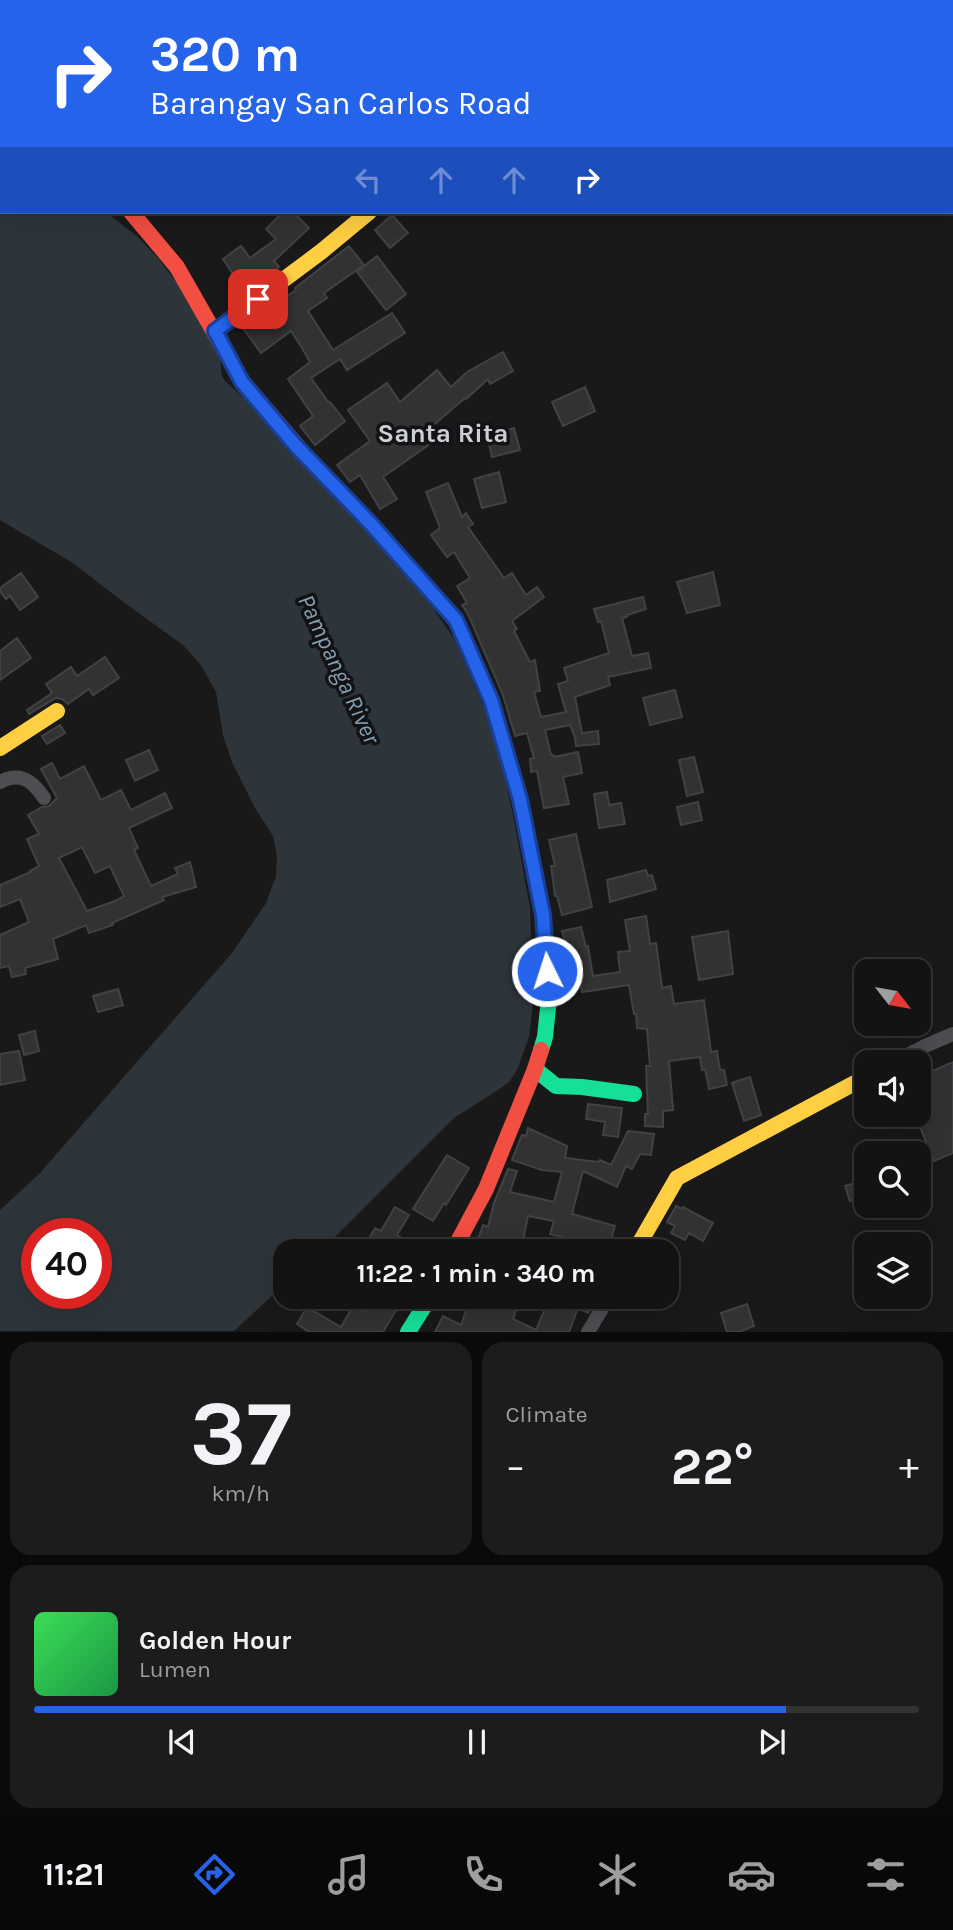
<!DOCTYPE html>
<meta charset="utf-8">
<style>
body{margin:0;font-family:Karla,sans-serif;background:#1c1c1c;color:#f1f3f6;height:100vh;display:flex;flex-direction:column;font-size:26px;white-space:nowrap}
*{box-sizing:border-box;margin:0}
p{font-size:23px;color:#9d9ea0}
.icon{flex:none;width:38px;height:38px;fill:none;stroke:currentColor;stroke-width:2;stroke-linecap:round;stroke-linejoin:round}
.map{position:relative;height:1332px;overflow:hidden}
.sheet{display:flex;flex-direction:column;gap:10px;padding:10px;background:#0a0a0a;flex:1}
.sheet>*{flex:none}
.top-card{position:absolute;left:0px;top:0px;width:954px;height:214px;box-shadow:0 7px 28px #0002,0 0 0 2px #323233;background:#2563eb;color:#fff;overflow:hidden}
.needle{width:46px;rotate:121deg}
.tools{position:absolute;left:854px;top:959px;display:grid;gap:14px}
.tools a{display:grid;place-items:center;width:77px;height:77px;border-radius:14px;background:#131313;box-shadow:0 7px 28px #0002,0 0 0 2px #323233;font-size:35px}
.speed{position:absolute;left:21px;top:1218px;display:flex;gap:14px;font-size:35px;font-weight:700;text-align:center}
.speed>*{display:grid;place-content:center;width:91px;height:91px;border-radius:50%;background:#131313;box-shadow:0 7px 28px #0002,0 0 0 2px #323233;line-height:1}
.speed .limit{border:10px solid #d22;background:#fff;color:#111}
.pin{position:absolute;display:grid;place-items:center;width:60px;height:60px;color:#fff;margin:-30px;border-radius:14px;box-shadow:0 4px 10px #0006}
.me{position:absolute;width:77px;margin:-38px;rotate:356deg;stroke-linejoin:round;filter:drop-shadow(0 0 5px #0008)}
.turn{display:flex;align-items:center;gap:24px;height:147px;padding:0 35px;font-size:32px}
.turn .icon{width:91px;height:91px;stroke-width:2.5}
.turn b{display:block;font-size:49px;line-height:60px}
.lanes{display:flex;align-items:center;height:66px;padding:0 35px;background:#0003;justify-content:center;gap:35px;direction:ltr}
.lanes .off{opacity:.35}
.big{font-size:52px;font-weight:700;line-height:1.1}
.sheet .widget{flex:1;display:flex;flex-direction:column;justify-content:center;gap:10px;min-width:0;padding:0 24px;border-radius:21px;background:#1c1c1c}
.sheet .dial{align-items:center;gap:0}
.dial b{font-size:91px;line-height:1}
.song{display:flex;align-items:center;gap:21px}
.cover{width:84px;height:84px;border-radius:10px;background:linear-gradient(135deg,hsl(130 70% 55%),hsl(140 70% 35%))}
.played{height:7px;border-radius:4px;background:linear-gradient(90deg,#2563eb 85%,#323233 85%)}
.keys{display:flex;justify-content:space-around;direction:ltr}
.heat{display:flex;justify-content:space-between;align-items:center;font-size:38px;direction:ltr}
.sheet .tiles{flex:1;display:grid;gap:10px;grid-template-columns:1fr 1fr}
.widget:last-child{grid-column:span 2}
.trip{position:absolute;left:273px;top:1239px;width:406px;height:70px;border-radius:21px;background:#131313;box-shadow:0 7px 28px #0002,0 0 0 2px #323233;font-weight:700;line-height:70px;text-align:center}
.dock{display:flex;height:112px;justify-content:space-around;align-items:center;background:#080808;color:#9d9ea0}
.dock .icon{width:49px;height:49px}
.dock .active{color:#2563eb}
.dock b{font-size:32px;color:#f1f3f6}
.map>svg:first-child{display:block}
.water{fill:#2d353b;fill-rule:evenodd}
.building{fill:#323233;stroke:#414245;stroke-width:2;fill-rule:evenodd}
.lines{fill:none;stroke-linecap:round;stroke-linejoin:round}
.street{stroke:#4d4e52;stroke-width:14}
.fast{stroke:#16e098;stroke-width:16}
.slow{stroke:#ffcf43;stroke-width:16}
.jam{stroke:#f24e42;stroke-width:16}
.route-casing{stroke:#184099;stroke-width:18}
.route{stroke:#2563eb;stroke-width:12}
.labels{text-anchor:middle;stroke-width:7;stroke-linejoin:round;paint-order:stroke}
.water-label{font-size:24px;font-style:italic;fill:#849eb2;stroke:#131315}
.quarter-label{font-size:26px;font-weight:bold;fill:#cccfd5;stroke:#131315}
</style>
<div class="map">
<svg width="953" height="1332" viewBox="0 0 953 1332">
<rect width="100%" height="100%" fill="#191919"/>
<path class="water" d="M0,116L2,117V212H106L138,237L157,257L191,300L220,358L222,376L225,381L243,397L423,593L456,642L496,735L514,820L530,908L533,1003L529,1037L517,1070L509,1082L498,1090L454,1118L321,1251H285V1284L234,1331H0V1210L40,1173L232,953L266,903L276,876L277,856L273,836L255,808L232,762L223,735L216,692L201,665L183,645L122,601L73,563L0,520ZM37,1234H96V1293H37Z"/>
<g class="building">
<path d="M283,212H293L309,228L274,261L279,267L255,285L244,270L234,276L223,259L241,246L250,258L276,239L266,229Z"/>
<path d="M392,215L408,233L390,248L375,230Z"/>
<path d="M349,246L364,265L324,293L327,298L308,311L333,350L392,313L405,333L347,370L340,359L311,378L329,403L330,402L345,421L315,445L300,426L313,416L288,379L310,362L302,348L291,331L261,353L242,327L296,290L295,288Z"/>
<path d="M377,256L406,294L386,310L357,272Z"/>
<path d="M503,352L513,371L490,384L488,379L466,399L465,398L423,434L430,444L383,477L397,499L380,509L360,475L350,482L337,465L370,441L348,410L387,383L400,402L437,370L451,387L467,372Z"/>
<path d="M585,387L595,411L563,426L552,402Z"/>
<path d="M514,428L520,450L492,457L487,436Z"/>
<path d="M499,472L506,502L482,508L474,479Z"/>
<path d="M448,483L462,517L466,513L473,524L468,527L504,578L512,573L526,595L537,587L544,597L512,621L517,629L514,631L530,662L535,660L540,691L534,692L541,717L566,712L558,684L568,681L564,668L609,653L601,621L598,622L594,609L643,597L646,609L627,615V617L622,618L632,656L648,653L651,668L608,677L610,685L575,697L582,733L598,731L599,744L576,746L575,738L570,725L545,730L551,755H553L554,757L578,752L582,773L563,777L569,804L544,808L537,771L531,772L530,759L534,758L527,733L515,736L503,695L468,614L462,605L467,603L457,586L470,578L454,552L447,557L431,535L440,528L426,492Z"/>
<path d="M713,572L720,605L687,613L677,582Z"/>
<path d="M21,573L38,597L20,610L10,596L6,599L0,591V588Z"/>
<path d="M17,638L31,658L0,680V651Z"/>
<path d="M105,657L119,678L93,695L89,689L68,704L62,699L56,698L29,714L27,710L52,693L46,684L71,667L77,676Z"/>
<path d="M675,690L682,717L650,725L643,698Z"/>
<path d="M60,725L65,733L47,744L42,736Z"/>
<path d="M149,750L158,770L135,781L126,760Z"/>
<path d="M694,757L703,792L687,796L679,760Z"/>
<path d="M52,763L60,779L84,766L101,800L121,790L131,810L165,793L172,808L129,828L138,848L134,850L151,886L178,874L175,868L190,862L196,887L162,897L164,900L112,923L113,925L89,933L86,925L53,939L58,959L25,968L26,974L12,977L9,966L0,968V935L29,922L20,899L0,907V885L31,872L30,871L39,866L27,839L39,834L28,815L42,807L49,806L57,798L41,769ZM82,847L95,873L110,866L124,896L115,901L87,911L59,858Z"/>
<path d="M607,792L609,805L621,803L625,824L599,828L594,794Z"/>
<path d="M698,802L702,820L681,825L677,807Z"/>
<path d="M576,834L592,907L562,915L557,896H555L551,866H555L549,840Z"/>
<path d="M646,870L648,876L652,875L656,889L610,902L607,880Z"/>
<path d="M646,916L650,944L656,943L662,988L671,986L674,1004L704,1000L711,1052L717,1051L720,1070H724L727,1085L709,1089L705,1069L702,1070L700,1057L669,1061L673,1110L663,1111V1127L645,1126V1114H648L646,1066H650L647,1029L637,1028L636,1014H634L629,985L582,992L579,971L563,974L559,951L567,950L562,931L581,927L586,947L588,946L593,976L620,972L618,952L630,951L625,920Z"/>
<path d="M728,931L733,974L699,980L692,937Z"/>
<path d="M118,989L123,1005L98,1012L93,996Z"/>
<path d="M35,1031L39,1051L24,1055L19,1035Z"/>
<path d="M19,1051L25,1080L0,1085V1054Z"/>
<path d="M953,1062V1153L934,1161L915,1115H919V1077Z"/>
<path d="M750,1077L761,1115L744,1121L732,1083Z"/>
<path d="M588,1104L622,1108L618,1137L603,1135L605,1122L586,1119Z"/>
<path d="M528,1128L567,1146L565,1158L599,1162L600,1160L611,1165L628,1131L654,1134L651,1155L640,1154L632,1169L626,1166L617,1187L583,1171L572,1214L615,1226L608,1251H585L589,1244L550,1234L554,1221L528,1216L521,1251H503L492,1248L491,1251H474L483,1225L488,1227L494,1203L508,1169L517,1171L510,1192L554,1202L562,1172L542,1170L512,1160L522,1135L526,1136Z"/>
<path d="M447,1155L469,1168L446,1205L444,1203L433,1221L413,1209Z"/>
<path d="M866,1180V1196L850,1201L845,1186Z"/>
<path d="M676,1206L682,1209L683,1207L713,1223L703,1241L689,1233L685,1240L671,1233L675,1226L667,1222Z"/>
<path d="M395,1207L409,1215L397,1235L424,1251H382L367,1242L375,1228L381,1231Z"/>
<path d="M370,1297H404L383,1332H309L297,1324L307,1307L341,1327L353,1306L361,1311Z"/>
<path d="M471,1297H520L513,1319L536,1330L550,1297H598L588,1313L578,1308L569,1332H435L443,1316L461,1325Z"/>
<path d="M747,1304L754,1326L739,1332H727L721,1313Z"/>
</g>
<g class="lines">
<g class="street">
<path d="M916,2L920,0"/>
<path d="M0,782C20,771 33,781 44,798"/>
<path d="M894,1062L925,1046L953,1034"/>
<path d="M588,1332L609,1297"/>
</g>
<g class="fast">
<path d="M952,192L953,193"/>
<path d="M311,462L370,523L456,619L491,700L520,799L543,915L549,998L545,1037L541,1050"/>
<path d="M535,1069L556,1086L582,1087L634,1094"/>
<path d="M408,1332L430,1297"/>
</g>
<g class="slow">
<path d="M0,95L2,96"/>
<path d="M215,331L322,251L369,212"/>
<path d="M0,748L57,711"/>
<path d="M635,1251L677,1178L866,1077"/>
</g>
<g class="jam">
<path d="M808,0L810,2"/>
<path d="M626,2L628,0"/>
<path d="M131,212L177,267L242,381L311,462"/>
<path d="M453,1251L486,1189L535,1069L541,1050"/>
</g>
</g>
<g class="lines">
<g class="route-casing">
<path id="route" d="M258,299L215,331L242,382L296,446L370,523L456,620L491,700L520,799L543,915L547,971"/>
</g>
<use href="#route" class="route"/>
</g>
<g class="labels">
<g class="water-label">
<text transform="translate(339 669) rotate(65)" y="8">Pampanga River</text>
</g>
<g class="quarter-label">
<text x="443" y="442">Santa Rita</text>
</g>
</g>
</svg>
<div class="tools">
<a><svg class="needle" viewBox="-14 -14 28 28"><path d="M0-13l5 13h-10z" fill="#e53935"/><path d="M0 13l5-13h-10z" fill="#9d9ea0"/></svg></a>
<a><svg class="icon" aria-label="sound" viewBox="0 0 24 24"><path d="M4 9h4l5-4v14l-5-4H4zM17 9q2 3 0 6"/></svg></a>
<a><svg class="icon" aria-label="search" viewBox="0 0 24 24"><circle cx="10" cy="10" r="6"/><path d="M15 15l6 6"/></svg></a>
<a><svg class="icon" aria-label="layers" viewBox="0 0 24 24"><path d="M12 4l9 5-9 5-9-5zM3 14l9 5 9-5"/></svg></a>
</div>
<div class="speed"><div class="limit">40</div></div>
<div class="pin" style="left:258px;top:299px;background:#d93025"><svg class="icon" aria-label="arrive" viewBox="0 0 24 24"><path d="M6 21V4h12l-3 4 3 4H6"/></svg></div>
<svg class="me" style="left:547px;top:971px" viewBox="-20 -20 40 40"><circle r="17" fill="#2563eb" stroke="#fff" stroke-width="3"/><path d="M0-11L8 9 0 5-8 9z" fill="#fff"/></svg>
<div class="trip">11:22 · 1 min · 340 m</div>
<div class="top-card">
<div class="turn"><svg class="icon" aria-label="right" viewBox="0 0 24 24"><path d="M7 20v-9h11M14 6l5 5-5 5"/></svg><div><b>320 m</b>Barangay San Carlos Road</div></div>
<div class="lanes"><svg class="icon off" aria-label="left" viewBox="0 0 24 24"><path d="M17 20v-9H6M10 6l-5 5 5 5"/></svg><svg class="icon off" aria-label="ahead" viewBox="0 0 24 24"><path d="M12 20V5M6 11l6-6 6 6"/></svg><svg class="icon off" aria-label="ahead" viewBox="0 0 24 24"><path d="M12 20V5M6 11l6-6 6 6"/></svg><svg class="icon" aria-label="right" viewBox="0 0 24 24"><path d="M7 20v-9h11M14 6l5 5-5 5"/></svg></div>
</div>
</div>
<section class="sheet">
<div class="tiles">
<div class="widget dial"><b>37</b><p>km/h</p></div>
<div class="widget"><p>Climate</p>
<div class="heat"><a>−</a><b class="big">22°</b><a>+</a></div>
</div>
<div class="widget">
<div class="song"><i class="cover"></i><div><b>Golden Hour</b><p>Lumen</p></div></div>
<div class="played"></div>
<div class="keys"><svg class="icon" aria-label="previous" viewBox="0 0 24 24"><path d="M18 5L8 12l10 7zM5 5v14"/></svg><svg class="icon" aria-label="pause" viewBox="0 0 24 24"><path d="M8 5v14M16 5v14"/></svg><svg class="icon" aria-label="next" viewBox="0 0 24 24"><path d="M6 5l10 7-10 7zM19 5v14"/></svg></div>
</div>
</div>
</section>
<nav class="dock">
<b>11:21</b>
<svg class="icon active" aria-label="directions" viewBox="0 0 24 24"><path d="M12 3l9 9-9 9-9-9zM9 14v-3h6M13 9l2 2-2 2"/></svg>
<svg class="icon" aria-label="music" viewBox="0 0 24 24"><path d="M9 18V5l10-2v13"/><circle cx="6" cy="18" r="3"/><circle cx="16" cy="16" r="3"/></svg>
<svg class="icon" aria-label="phone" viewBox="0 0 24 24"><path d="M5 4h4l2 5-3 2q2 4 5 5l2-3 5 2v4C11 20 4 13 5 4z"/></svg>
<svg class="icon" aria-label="climate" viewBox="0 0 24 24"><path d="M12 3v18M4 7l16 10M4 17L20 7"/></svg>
<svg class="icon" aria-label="car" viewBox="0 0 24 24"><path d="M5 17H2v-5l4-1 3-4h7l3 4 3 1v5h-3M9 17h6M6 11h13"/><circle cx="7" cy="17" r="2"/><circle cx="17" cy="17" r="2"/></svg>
<svg class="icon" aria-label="filters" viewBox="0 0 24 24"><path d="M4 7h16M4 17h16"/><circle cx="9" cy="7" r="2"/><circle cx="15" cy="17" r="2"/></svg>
</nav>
